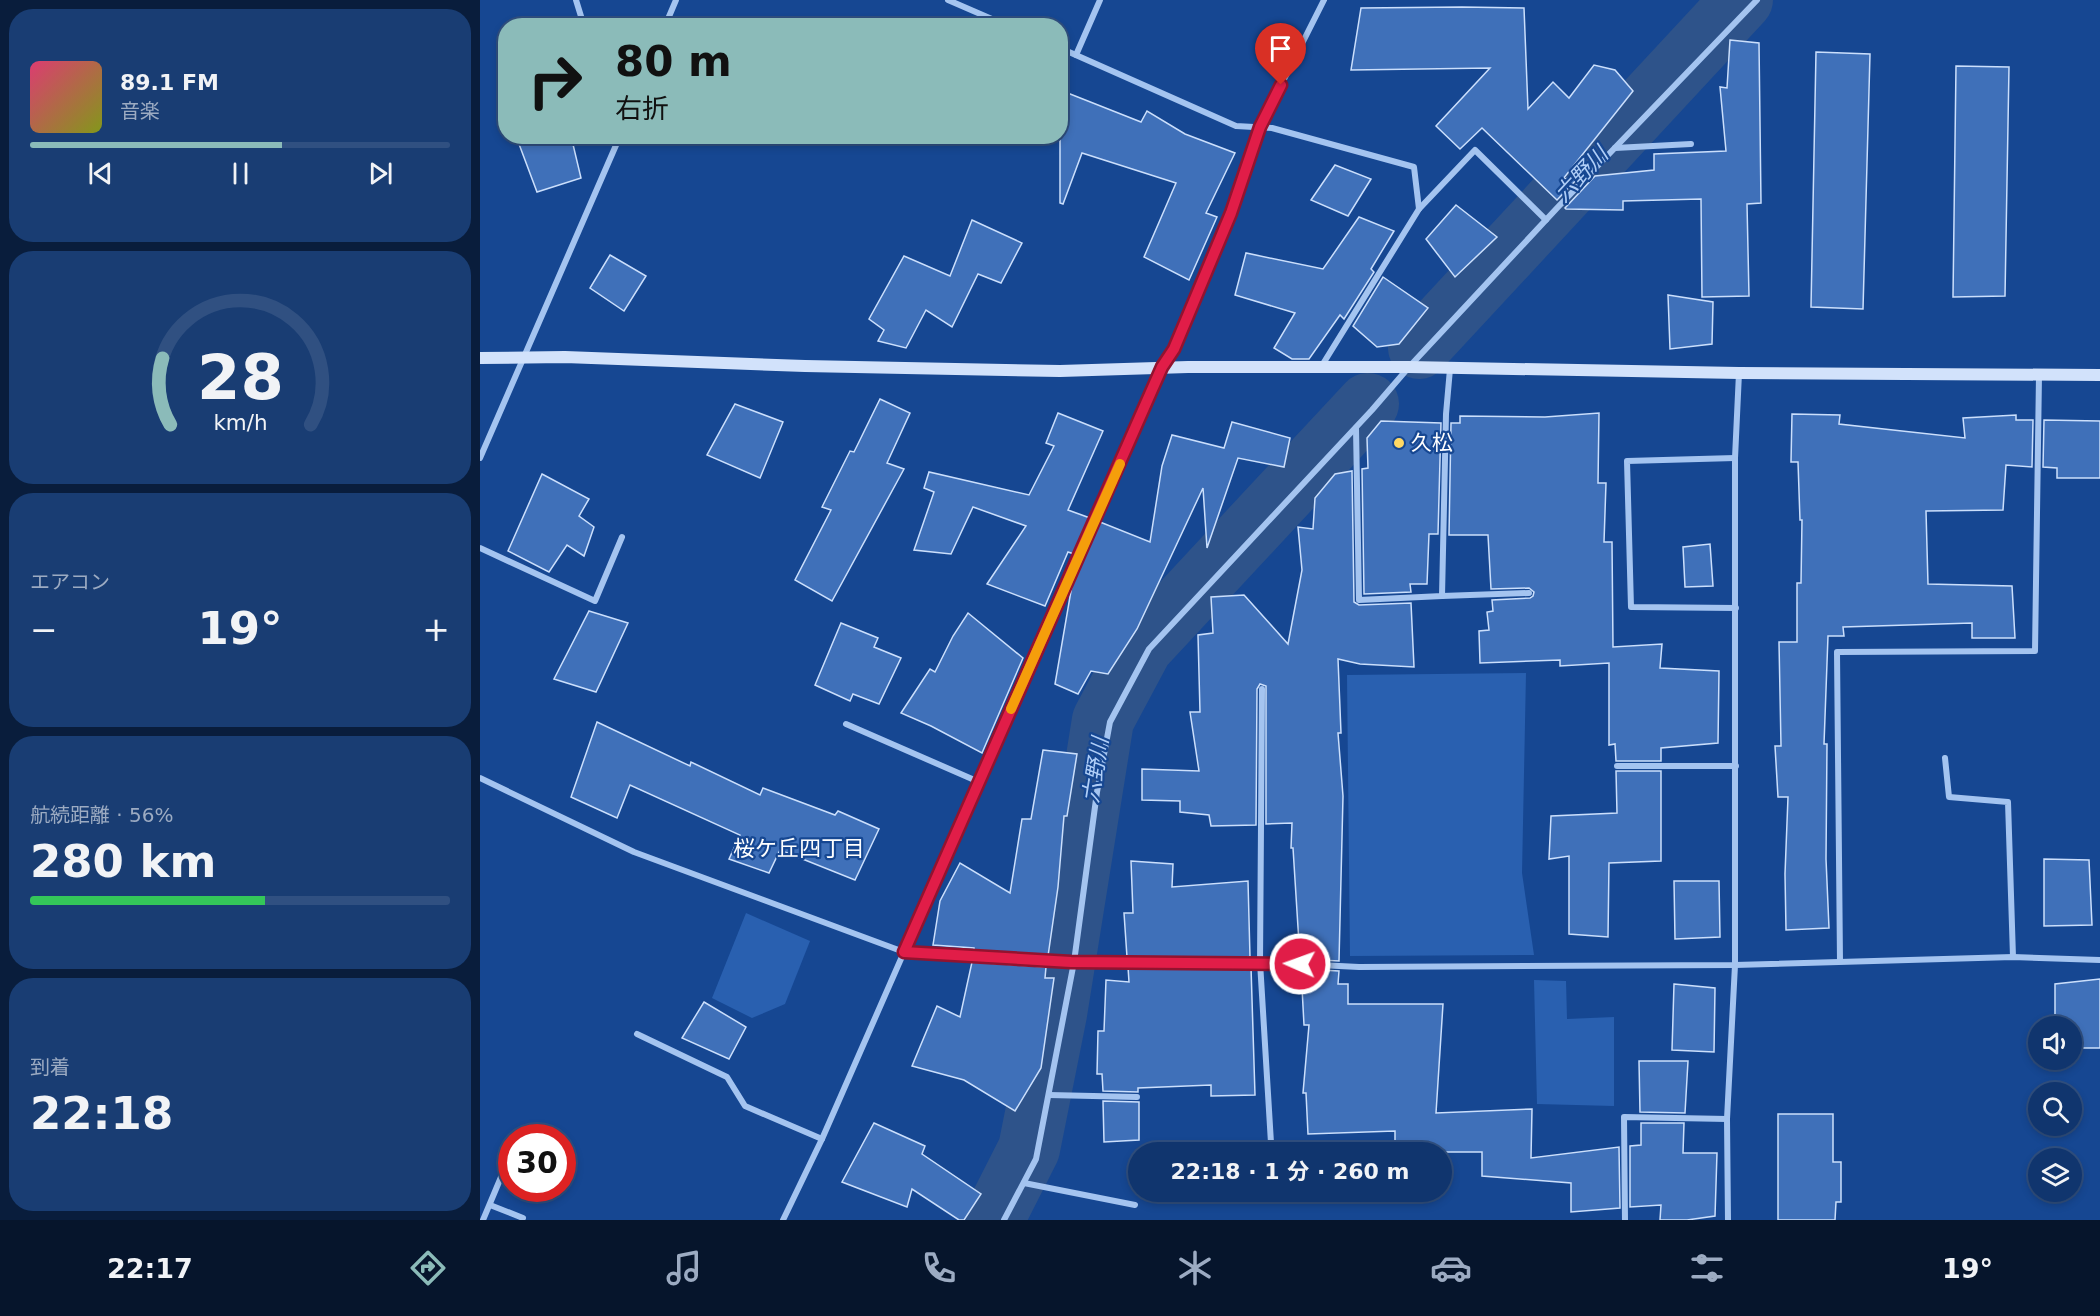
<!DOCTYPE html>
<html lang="ja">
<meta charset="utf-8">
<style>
body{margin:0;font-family:"DejaVu Sans","Noto Sans JP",sans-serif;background:#193d73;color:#f1f3f6;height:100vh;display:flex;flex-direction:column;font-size:22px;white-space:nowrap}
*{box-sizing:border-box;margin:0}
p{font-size:20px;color:#9cabc2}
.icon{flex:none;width:33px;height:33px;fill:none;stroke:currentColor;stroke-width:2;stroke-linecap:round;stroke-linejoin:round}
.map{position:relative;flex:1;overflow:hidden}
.sheet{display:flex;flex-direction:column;gap:9px;padding:9px;background:#091d3c;width:480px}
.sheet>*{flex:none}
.guide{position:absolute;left:18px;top:18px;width:570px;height:126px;border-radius:24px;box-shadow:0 3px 9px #0003,0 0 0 2px #305081;background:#8bbbb9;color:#111;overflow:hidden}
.controls{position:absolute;left:1548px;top:1016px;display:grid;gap:12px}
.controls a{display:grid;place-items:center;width:54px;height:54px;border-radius:50%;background:#10356e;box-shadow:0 3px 9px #0003,0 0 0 2px #305081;font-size:30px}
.speed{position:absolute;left:18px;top:1124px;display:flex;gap:12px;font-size:30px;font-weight:700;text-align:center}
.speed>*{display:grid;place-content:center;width:78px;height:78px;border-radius:50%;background:#10356e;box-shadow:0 3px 9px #0003,0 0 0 2px #305081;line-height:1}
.speed .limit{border:9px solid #d22;background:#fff;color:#111}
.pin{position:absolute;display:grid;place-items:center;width:51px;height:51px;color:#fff;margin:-62px -26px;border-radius:50% 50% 50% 0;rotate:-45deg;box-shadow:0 0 6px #0007}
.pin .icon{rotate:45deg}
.me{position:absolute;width:66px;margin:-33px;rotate:272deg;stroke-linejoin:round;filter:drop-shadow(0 0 4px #0008)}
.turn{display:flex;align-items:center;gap:21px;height:126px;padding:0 18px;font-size:27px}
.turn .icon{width:78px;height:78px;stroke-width:2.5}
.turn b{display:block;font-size:42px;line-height:51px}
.big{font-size:45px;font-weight:700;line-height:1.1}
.sheet .tile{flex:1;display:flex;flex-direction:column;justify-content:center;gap:9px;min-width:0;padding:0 21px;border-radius:24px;background:#193d73}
.sheet .dial{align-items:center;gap:0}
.dial svg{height:156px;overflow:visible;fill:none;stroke:#305081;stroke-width:7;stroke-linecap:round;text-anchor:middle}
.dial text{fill:#f1f3f6;stroke:none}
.song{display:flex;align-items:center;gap:18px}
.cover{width:72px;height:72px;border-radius:9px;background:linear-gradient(135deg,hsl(340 70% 55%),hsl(70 70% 35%))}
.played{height:6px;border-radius:3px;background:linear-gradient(90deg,#8bbbb9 60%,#305081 60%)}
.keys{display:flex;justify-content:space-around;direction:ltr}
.heat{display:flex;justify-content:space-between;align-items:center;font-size:33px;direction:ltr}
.charge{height:9px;border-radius:4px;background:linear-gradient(90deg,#34c759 56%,#305081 0)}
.trip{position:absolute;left:648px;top:1142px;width:324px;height:60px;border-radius:30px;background:#10356e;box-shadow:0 3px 9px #0003,0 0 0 2px #305081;font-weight:700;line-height:60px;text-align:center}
.tabs{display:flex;height:96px;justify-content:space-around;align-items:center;background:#06152c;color:#9cabc2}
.tabs .icon{width:42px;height:42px}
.tabs .on{color:#8bbbb9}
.tabs b{font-size:27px;color:#f1f3f6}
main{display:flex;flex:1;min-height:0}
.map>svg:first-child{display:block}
.green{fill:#2960b0}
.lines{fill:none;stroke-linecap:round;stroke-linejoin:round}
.river{stroke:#2e538a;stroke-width:62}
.building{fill:#3f70b9;stroke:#cbdffc;stroke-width:1.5}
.street{stroke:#a4c4f0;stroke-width:6}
.secondary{stroke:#d2e2fb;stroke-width:12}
.route-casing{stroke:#92132f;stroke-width:15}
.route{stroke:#e11d48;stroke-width:10}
.slow{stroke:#f59e0b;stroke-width:10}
.poi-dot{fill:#ffd864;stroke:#164792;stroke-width:2}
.labels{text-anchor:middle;stroke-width:4.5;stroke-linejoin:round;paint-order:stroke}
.poi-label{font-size:21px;fill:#fff;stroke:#164792;text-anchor:start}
.water-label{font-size:22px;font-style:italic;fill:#b0cef7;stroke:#164792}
.neighbourhood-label{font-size:22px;fill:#fff;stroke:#164792}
</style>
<main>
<section class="sheet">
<div class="tile">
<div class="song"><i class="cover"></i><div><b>89.1 FM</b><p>音楽</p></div></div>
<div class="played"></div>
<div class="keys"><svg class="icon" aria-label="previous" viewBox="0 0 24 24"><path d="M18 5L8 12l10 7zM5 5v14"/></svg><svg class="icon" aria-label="pause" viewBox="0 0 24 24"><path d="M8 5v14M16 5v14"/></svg><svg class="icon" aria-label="next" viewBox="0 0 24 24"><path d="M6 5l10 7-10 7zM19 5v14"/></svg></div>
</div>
<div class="tile dial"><svg viewBox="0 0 100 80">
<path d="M14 69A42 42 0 1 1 86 69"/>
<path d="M14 69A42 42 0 0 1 10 35" stroke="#8bbbb9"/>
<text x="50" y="56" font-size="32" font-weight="700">28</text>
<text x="50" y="72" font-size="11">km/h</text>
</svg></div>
<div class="tile"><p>エアコン</p>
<div class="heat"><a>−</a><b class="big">19°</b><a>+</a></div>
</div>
<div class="tile"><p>航続距離 · 56%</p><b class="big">280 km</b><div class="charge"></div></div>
<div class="tile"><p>到着</p><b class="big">22:18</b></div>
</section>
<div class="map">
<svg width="1620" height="1220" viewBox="0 0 1620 1220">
<rect width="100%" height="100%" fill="#164792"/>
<g class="green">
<path d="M1046,673L1042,873L1054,955L870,956L867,675Z"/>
<path d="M266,913L330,941L305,1004L272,1018L232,998Z"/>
<path d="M1054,980L1086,981L1087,1019L1134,1017V1106L1057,1104Z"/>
</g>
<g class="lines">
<g class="river">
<path d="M939,348L1262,0"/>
<path d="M513,1220L549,1149L576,1014L623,720L662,647L888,404"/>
</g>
</g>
<g class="building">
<path d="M982,7L1044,8L1048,109L1073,82L1089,98L1114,65L1135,70L1153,91L1083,179L1099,177L1077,200L1002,128L980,149L956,126L1010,68L871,70L881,8Z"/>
<path d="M1250,40L1279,43L1281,203L1267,204L1269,296L1222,297L1221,199L1143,201V210L1086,209L1085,208L1115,176L1174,170V154L1246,151L1240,87L1247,88Z"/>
<path d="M1336,52L1390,54L1383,309L1331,307Z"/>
<path d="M1476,66L1529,67L1525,296L1473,297Z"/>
<path d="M580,90L661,122L667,111L705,134L755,153L726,213L737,217L709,280L664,257L696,183L602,153L583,204L580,203Z"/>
<path d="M36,136H91L101,178L57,192Z"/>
<path d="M855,165L891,179L868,216L831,200Z"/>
<path d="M976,205L1017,237L975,277L946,239Z"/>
<path d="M879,217L914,231L891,269L894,272L864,319L860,315L829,359H812L794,348L815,313L755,295L766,253L843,269Z"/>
<path d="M492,220L542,243L521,283L498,274L472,327L446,310L426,348L398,341L404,330L389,319L424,256L470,276Z"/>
<path d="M130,255L166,276L144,311L110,288Z"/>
<path d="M903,277L948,308L919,344L897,347L873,326Z"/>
<path d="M1188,295L1233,302L1232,344L1190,349Z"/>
<path d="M400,399L430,413L407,463L424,469L352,601L315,580L351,510L342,507L370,451L374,452Z"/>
<path d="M255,404L303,422L280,478L227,455Z"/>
<path d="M578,413L623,431L588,510L610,518L594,554L588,552L565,606L507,584L546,526L493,507L471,554L434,550L454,492L444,488L449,472L549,495L574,446L566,443Z"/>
<path d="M1119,413L1118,483H1126L1124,542H1132L1133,647L1182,644L1180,668L1239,671L1238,743L1181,748V761H1136L1135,744L1129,745V663L1080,666V660L1000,663L999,631L1009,630L1007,612L1013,611L1012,600L1050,598L1053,596L1054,592L1049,588L1011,589L1008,535H969L971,423H980V416L1065,417Z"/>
<path d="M1312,414L1360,415L1359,424L1485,438L1483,418L1536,415V420H1553L1552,467L1526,465L1523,510L1446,511L1448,584L1532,586L1535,638H1492V623L1363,627L1364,636H1348L1344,744H1347L1346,859L1349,928L1306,930L1305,874L1308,797H1298L1295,746H1301L1299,642H1317V583H1321L1322,520H1320L1318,462H1311Z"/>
<path d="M1564,420L1620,421V478H1577V468L1563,467Z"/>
<path d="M901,421L961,423L958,534H949L947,584H930L931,592L884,594L882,469L888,468L887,438Z"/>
<path d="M752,422L810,438L804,467L758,458L727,548L723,488L657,629L628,674L611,671L598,694L575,684L592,585L620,522L670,542L682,466L692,435L744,448Z"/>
<path d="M872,471L874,602L879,605L931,603L934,667L880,664L858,659L861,733H858L863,796L859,961L820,959L813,848H811L812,823L786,824V686L780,684L777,689L776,825L731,826L729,815L700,812V801L662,800V769L719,771L710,712H720L718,635L733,633L731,597L764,595L808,644L822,570L818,527L833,529L835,498L855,474Z"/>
<path d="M62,474L109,499L99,516L114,527L104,556L87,545L69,572L28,551Z"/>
<path d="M1230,544L1233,586L1205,587L1203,547Z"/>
<path d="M109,611L148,623L116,692L74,679Z"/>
<path d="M488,613L543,658L502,753L451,726L421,713L450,669L455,672L473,636Z"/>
<path d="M361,623L398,638L394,647L421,658L399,704L373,694L370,701L335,685Z"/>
<path d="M117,722L210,766L211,762L280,795L283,788L355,815L358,811L399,829L375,880L300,850L289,873L249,859L260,835L150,785L137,818L91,797Z"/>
<path d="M563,750L597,754L587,816H584L578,887L568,956L494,951V948L453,945L460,901L480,863L530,893L542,819H551Z"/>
<path d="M1136,771H1181V861L1129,863L1128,937L1089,934V856L1069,859L1071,816L1137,813Z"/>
<path d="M1564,859L1609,860L1612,925L1564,926Z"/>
<path d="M651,861L693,864L692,887L768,881L770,957H647L644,913H653Z"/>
<path d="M1194,881H1239L1240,937L1195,939Z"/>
<path d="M492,962L566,967L565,978H574L561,1068L535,1111L484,1080L432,1066L457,1006L480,1017Z"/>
<path d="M648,967H771L775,1095L731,1096V1085L658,1088V1092L623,1091L622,1074H617L618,1031H624L626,980L649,982Z"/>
<path d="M821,969L859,971L858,984H868V1004H963L956,1113L1052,1109L1051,1158L1139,1147L1140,1208L1091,1212V1183L1002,1176V1152H915V1131L828,1134L826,1093H823L829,1025H824Z"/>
<path d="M1620,979V1048H1592V1026H1575V984Z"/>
<path d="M1194,984L1235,988L1234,1052L1192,1050Z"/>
<path d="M224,1002L266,1027L249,1059L202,1038Z"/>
<path d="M1159,1061H1208L1205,1113L1160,1112Z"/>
<path d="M623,1101L659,1102V1140L624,1142Z"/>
<path d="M1298,1114H1353V1162H1361V1202H1356L1355,1220H1298Z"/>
<path d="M394,1123L445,1146L442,1154L501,1194L484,1220H479L432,1189L427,1207L362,1182Z"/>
<path d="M1161,1123H1204L1203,1153H1237L1235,1216L1207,1220H1180L1181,1205L1150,1207V1146L1161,1145Z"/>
</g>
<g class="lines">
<g class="street">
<path d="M96,0L104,26"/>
<path d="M468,0L528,26"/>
<path d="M844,0L780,127L751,213L694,349L683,367L424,952L577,962H780L879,967L1255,965L1533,957L1620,960"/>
<path d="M185,26L196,0"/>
<path d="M580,48L756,126L792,128L934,167L939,209L841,367"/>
<path d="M596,55L620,0"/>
<path d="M1135,148L1211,144"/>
<path d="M939,209L995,150L1066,220"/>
<path d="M876,428L879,600L962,596L966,414L970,369"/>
<path d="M0,458L140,136"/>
<path d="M1255,458L1147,461L1151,607L1256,608"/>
<path d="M0,548L115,601L142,537"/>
<path d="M962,596L1049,593"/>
<path d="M782,689L780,962L791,1143"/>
<path d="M366,724L499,782"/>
<path d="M1465,758L1469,797L1528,802L1533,957"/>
<path d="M1137,766H1256"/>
<path d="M0,778L154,852L424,952L342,1139L303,1220"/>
<path d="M1360,961L1357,652L1555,651L1559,375"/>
<path d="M157,1034L247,1077L265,1106L342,1139"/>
<path d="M569,1095L657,1097"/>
<path d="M544,1183L655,1205"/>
<path d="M10,1205L43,1218"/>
<path d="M3,1220L24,1170"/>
<path d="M524,1220L556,1159L594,962L617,792L630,722L669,649L892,410L929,367L1078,207L1277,0"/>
<path d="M1145,1220L1144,1117L1247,1119"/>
<path d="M1248,1220L1247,1119L1255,965V458L1259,373"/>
</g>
<path class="secondary" d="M0,358L85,357L325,366L580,371L708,367H929L1259,373L1620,375"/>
</g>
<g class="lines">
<g class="route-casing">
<path id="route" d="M801,85L780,127L751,213L694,349L682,367L424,952L591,962L820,964"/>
</g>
<use href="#route" class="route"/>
<path class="slow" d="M531,709L640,464"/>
</g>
<circle class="poi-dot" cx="919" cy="443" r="6"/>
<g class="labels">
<g class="poi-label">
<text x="931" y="450">久松</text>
</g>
<g class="water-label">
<text transform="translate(1101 174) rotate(-47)" y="8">六野川</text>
<text transform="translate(615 770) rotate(-81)" y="8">六野川</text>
</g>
<g class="neighbourhood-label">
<text x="319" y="856">桜ケ丘四丁目</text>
</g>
</g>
</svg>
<div class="controls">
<a><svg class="icon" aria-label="sound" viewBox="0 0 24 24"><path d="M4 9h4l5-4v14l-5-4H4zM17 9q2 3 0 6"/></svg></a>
<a><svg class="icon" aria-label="search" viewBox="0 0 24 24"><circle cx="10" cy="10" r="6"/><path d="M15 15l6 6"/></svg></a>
<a><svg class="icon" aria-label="layers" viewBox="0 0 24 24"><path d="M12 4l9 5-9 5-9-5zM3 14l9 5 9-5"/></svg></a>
</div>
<div class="speed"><div class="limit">30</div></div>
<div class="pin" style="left:801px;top:85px;background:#d93025"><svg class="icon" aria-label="arrive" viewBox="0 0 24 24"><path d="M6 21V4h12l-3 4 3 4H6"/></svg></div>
<svg class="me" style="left:820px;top:964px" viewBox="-20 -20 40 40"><circle r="17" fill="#e11d48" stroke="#fff" stroke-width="3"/><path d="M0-11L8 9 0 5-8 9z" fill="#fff"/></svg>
<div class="trip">22:18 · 1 分 · 260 m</div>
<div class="guide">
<div class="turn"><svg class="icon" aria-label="right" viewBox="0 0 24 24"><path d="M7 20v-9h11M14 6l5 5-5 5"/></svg><div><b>80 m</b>右折</div></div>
</div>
</div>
</main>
<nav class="tabs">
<b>22:17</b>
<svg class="icon on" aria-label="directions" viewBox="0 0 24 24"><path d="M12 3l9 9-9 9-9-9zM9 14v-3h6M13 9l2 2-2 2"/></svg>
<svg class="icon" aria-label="music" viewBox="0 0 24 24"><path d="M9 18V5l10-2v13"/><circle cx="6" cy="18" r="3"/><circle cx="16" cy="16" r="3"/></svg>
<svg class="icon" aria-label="phone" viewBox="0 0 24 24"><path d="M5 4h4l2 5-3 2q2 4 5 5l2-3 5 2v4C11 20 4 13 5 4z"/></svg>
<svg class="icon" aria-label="climate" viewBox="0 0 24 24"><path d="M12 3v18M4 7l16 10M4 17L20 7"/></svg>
<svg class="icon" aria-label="car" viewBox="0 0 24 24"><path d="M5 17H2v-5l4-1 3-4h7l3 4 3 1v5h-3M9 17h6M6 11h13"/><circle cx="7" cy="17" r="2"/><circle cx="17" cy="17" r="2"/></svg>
<svg class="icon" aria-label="filters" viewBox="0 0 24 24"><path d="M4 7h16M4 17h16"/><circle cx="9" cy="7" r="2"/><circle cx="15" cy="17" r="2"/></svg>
<b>19°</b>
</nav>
